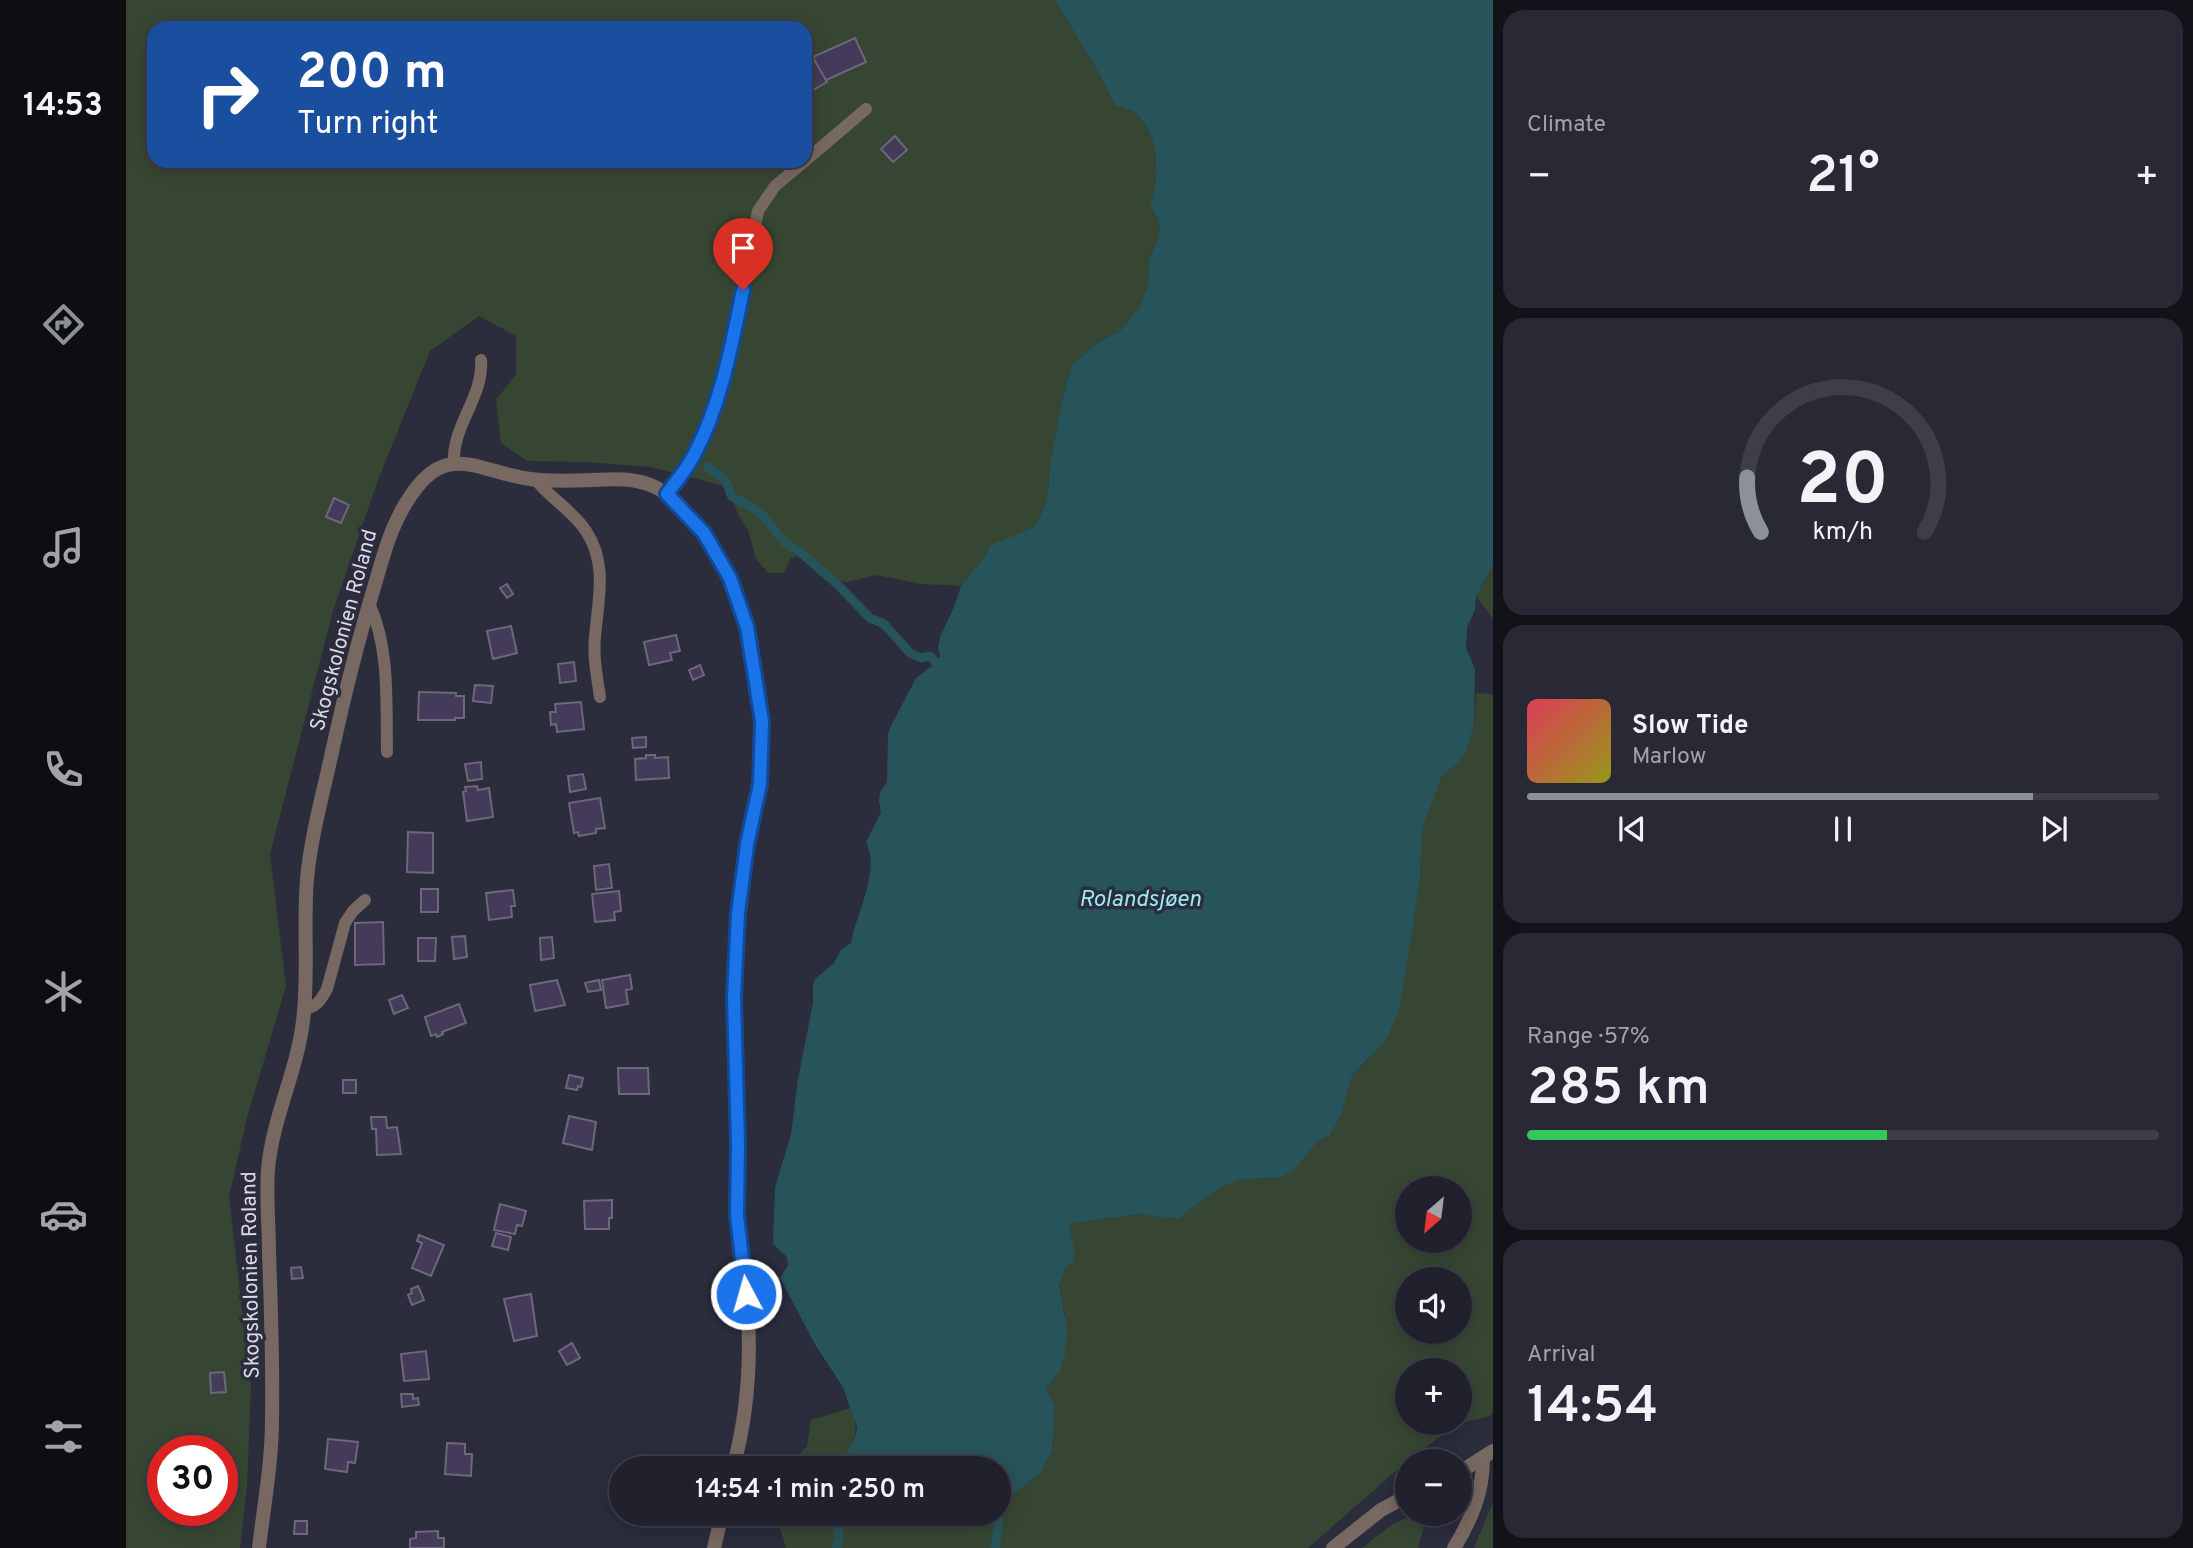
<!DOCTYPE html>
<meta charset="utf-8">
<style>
body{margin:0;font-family:Overpass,sans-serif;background:#282935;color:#f1f3f6;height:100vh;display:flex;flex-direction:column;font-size:26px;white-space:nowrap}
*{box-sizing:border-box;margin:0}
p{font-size:23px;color:#a2a3aa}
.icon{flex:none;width:38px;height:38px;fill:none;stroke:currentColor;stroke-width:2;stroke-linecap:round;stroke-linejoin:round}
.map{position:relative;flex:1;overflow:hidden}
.drawer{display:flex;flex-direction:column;gap:10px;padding:10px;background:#121219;width:700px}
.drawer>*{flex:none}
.banner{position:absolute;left:21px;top:21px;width:665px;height:147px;border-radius:21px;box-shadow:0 4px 18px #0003,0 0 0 2px #3d3e49;background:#1a4fa0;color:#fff;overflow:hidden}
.needle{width:46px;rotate:208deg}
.tools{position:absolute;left:1269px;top:1176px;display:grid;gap:14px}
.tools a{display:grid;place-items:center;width:77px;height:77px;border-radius:50%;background:#20212d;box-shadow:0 4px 18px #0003,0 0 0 2px #3d3e49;font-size:35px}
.speed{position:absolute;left:21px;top:1435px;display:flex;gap:14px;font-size:35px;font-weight:700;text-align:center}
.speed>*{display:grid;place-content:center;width:91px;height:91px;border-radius:50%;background:#20212d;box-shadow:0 4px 18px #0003,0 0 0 2px #3d3e49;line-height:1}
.speed .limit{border:10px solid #d22;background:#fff;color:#111}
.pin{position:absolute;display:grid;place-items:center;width:60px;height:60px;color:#fff;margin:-72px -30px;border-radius:50% 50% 50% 0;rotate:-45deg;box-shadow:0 0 7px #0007}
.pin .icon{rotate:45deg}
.me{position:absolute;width:77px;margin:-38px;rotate:354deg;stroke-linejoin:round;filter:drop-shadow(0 0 5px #0008)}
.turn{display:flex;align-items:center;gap:24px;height:147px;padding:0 35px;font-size:32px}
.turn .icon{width:91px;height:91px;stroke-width:2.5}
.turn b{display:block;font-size:49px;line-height:60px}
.big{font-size:52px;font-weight:600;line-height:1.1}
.drawer .widget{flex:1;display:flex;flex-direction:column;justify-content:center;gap:10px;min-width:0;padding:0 24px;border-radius:21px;background:#282935}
.drawer .dial{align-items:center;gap:0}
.dial svg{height:182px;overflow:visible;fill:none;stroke:#3d3e49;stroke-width:7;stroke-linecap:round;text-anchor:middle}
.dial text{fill:#f1f3f6;stroke:none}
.song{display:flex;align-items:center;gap:21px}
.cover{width:84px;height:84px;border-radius:10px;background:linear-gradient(135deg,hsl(350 70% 55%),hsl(60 70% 35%))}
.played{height:7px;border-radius:4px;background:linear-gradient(90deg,#8c9099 80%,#3d3e49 80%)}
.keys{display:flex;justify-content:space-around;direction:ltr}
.heat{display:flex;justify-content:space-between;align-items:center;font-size:38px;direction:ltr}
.charge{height:10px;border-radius:5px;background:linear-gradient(90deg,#34c759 57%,#3d3e49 0)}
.trip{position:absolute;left:483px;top:1456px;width:402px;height:70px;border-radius:35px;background:#20212d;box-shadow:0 4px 18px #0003,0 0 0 2px #3d3e49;font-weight:600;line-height:70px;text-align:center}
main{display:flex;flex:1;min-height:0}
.menu{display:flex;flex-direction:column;width:126px;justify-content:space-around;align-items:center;background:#0d0d12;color:#a2a3aa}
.menu .icon{width:49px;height:49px}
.menu .on{color:#8c9099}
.menu b{font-size:32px;color:#f1f3f6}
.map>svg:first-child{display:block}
.green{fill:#374633;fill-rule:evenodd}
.water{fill:#27545a}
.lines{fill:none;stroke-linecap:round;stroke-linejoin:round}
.stream{stroke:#27545a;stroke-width:9}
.building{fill:#433b59;stroke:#6c6779;stroke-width:2}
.service{stroke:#786862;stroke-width:12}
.minor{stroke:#786862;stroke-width:14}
.route-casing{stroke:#114b97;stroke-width:18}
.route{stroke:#1a73e8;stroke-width:12}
.labels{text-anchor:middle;stroke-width:7;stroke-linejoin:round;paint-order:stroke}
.street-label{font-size:21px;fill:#d9dae5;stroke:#2b2c3c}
.water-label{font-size:23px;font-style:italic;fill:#98eaf4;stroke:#2b2c3c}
</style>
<main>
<nav class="menu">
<b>14:53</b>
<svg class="icon on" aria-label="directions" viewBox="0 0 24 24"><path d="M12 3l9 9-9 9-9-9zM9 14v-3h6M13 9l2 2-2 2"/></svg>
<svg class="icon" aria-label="music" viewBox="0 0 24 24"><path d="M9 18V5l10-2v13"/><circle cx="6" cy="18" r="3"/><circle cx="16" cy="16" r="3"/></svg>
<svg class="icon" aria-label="phone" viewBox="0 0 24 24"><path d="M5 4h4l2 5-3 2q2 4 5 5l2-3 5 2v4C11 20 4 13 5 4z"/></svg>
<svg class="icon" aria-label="climate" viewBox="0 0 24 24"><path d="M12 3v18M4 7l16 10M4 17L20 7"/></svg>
<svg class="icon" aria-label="car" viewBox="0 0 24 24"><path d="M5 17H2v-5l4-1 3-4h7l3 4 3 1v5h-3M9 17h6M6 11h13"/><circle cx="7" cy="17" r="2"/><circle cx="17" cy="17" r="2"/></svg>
<svg class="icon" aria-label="filters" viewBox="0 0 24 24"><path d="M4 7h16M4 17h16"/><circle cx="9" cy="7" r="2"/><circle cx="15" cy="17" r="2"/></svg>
</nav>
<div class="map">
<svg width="1367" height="1548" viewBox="0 0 1367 1548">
<rect width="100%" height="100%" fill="#2b2c3c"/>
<g class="green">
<path d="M0,0H929L974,75L989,105C996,108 1002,108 1009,113C1034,132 1034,179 1024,205L1032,219L1034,230L1023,261V282L1013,308L995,330L970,344L946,365L937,396L924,463L922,494L914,517L906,528L866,545L858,557L835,586L795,584L751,575L721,582L700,578L673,555L664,559L658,573H642L630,559L622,530L612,514L602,487L525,467L459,462L401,461L375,443L370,400L390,374V336L353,316L304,351L252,480L207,611L144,854L160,986L121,1118L103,1197L125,1387L121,1486L114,1548H0ZM28,28H679V161H28ZM37,1451H96V1510H37Z"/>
<path d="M1367,566V619L1350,596Z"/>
<path d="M1350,693L1366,694L1367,697V1412L1363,1416L1330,1425L1281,1461L1182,1548H660L650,1514H778L790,1520L836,1518L848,1514H873V1505L915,1473L926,1450L929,1407L920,1388L934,1371L939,1315L933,1284L939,1270L947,1261L949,1251L943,1228L946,1223L1014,1214L1040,1219L1053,1218L1094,1188L1113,1180L1156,1177L1168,1169L1191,1142L1203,1136L1215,1116L1226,1076L1242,1060L1286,927L1294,880L1296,829L1305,799L1315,777L1331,764L1348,724ZM1281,1188H1334V1241H1281ZM1281,1279H1334V1332H1281ZM1281,1370H1334V1423H1281Z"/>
<path d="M725,1408C736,1441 724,1433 718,1463L722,1468H661L681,1446L685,1420Z"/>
<path d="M1367,1502V1548H1348Z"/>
<path d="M1288,1514H1302L1292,1548H1236L1267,1524Z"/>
</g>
<g class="water">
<path d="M929,0H1367V566L1350,596L1349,610L1341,627L1340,648L1349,669L1348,724L1339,754L1331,764L1315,777L1296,829L1294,880L1273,1012L1259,1041L1226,1076L1215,1116L1203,1136L1191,1142L1168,1170L1156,1177L1113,1180L1094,1188L1053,1218L1040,1219L1014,1214L946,1223L943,1228L949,1251L947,1261L939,1270L933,1285L941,1327L939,1355L934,1371L920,1388L929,1407L926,1450L915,1473L873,1505V1468H722L718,1463C720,1448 730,1440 731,1427L717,1387L690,1346L654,1278L662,1265L661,1257L647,1244L649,1187L665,1135L672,1079L687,1003V985L689,979L708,963L715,950L725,943C730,914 755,870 740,842L755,812L753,801L754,792L761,782L762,733L766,724L790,678L811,662L814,656L812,648L814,637L828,607L835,586L858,557L865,545L906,528L914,517L922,494L924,463L937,396L946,365L970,344L995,330L1013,308L1023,282V261L1034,230L1032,219L1024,205C1034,179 1034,132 1009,113C1002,108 996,108 989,105L974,75Z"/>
<path d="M778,1514H848C824,1522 801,1526 778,1514Z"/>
</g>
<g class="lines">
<g class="stream">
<path d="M582,467L600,481L606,497L628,508L640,519L657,541L674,552L711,584L744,618L758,624L784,653L795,658L804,656L810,663"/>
<path d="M710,1514L713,1537L710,1548"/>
<path d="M869,1548L875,1504"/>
</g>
</g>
<g class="building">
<path d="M729,38L740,62L700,80L697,78L687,57Z"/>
<path d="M685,54L701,82L680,94L679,57Z"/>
<path d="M769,136L781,150L767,162L755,149Z"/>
<path d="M208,498L223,505L215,523L200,517Z"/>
<path d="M381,584L387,594L381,598L374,588Z"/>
<path d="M385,626L391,653L367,659L361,631Z"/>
<path d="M550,635L554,651L544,653L546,660L523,665L518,642Z"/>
<path d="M448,662L450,681L434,683L432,664Z"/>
<path d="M574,665L578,675L567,680L563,670Z"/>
<path d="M349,685L367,686L365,703L347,701Z"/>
<path d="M293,692L330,693V696H338V718H329V720H292Z"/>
<path d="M455,702L458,729L431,732L430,724L425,725L424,712H430L429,704Z"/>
<path d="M520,737V747L507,748L506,738Z"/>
<path d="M520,755H529V758L542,757L543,778L510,780L509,759L520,758Z"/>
<path d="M355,762L356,779L342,781L339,764Z"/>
<path d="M457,774L460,789L444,792L442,776Z"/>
<path d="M351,786L352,790L363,788L367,817L341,821L337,792L340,791L339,787Z"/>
<path d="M474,798L479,828L470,829V833L453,836L452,832L448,833L443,803Z"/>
<path d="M282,832L307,833V873L281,872Z"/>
<path d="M483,864L486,888L470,890L468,866Z"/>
<rect x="295" y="889" width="17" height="23"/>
<path d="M387,890L389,906H385L386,917L363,920L360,893Z"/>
<path d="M493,891L495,911L488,912L489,920L469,922L466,894Z"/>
<path d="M257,922L258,964L229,965V923Z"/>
<path d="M339,936L341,957L328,959L326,937Z"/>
<path d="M426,937L428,958L415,960L414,938Z"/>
<path d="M292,938H310L309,961H292Z"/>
<path d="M504,975L506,989L500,990L502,1004L480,1008L476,980Z"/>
<path d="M431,980L439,1005L409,1011L404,985Z"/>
<path d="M473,980L475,990L462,992L459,983Z"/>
<path d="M276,995L282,1008L268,1014L263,1000Z"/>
<path d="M333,1004L340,1023L316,1032L317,1034L311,1037L310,1034L305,1036L299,1017Z"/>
<path d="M492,1068H522L523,1094H493Z"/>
<path d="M443,1075L457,1078L455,1087L452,1086L451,1090L440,1088Z"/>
<rect x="217" y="1080" width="13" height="13"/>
<path d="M443,1116L470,1122L466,1150L437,1143Z"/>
<path d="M245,1117H260L261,1128L271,1127L275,1154L251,1155L250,1129H246Z"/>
<path d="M486,1200V1218H483V1229H459L458,1201Z"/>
<path d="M374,1204L400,1211L396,1226L391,1225L389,1234L368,1230Z"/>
<path d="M370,1233L385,1237L382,1250L366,1246Z"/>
<path d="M293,1235L318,1245L305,1276L286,1268L296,1243L291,1241Z"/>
<path d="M175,1267L177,1278L166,1279L165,1268Z"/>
<path d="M292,1286L298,1300L286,1305L282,1295L286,1293L285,1289Z"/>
<path d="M405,1294L411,1336L388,1341L378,1299Z"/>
<path d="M446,1343L454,1358L441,1365L433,1351Z"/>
<path d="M300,1351L303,1379L278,1381L275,1354Z"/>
<path d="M98,1372L100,1392L85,1393L84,1373Z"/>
<path d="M275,1394H287V1399L292,1398L293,1405L276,1407Z"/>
<path d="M202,1439L232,1442L229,1463L222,1462L221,1472L199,1469Z"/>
<path d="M321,1443L339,1444V1454H346L345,1476L319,1474Z"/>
<path d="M169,1521H181V1534H168Z"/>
<path d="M312,1531V1538H318V1548H284V1539L290,1538V1532Z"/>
</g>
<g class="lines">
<g class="service">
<path d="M679,161L740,109"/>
<path d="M328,462C326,426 358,396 355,360"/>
<path d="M410,480C425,499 447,511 460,531C482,564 472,600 469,637C467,657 471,677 474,697"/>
<path d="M541,494L569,454L588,405L606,340L632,211L649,186L679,161"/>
<path d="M243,603C264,648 260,703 261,752"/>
<path d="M178,1009C191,1007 195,1000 201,989L219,923L227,911L239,900"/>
</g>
<g class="minor">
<path d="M1334,1472L1367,1451"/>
<path d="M133,1548C138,1505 146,1462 146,1419C147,1364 145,1308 143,1253C143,1226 140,1198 142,1170C146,1119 171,1072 177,1021C183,974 177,926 181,879C185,836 197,794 206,752C218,697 231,644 247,591C256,561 263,530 280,503C321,434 353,476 414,480C495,486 524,456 580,537C616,589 630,653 635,716C639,762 629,799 621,844C612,891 610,938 608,986C607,1037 611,1088 612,1139C612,1163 610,1187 611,1210C612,1246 619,1281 622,1316C625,1369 621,1417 607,1468"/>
<path d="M588,1548L596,1514"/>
<path d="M1207,1548L1255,1510L1281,1496"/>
<path d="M1328,1548C1345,1520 1357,1493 1357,1459"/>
</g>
</g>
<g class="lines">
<g class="route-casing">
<path id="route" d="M617,290C606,344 595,404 569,453C562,468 550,481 541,494L578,533L604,578L621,627L636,721L634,784L621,845L612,913L608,998L612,1144L611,1215L620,1294"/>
</g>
<use href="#route" class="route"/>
</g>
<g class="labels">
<g class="street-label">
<text transform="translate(217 630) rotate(-75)" y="7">Skogskolonien Roland</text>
<text transform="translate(124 1275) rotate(-91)" y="7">Skogskolonien Roland</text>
</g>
<g class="water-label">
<text x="1014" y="906">Rolandsjøen</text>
</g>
</g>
</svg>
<div class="tools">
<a><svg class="needle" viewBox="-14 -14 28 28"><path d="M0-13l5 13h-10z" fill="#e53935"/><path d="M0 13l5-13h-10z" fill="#a2a3aa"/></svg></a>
<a><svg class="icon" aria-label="sound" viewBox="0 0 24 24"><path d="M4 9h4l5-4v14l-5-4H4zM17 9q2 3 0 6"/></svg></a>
<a>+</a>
<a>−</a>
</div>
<div class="speed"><div class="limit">30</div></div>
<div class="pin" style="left:617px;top:290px;background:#d93025"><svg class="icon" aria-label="arrive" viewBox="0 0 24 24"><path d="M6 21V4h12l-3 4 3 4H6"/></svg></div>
<svg class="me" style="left:620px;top:1294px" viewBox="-20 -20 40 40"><circle r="17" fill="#1a73e8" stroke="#fff" stroke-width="3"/><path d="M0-11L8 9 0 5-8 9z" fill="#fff"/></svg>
<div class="trip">14:54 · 1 min · 250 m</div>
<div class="banner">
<div class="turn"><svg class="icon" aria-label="right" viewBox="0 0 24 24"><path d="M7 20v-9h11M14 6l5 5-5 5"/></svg><div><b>200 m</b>Turn right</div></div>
</div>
</div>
<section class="drawer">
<div class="widget"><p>Climate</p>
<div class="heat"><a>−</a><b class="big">21°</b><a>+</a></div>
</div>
<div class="widget dial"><svg viewBox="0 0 100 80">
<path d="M14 69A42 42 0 1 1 86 69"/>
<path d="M14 69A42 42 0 0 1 8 45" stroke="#8c9099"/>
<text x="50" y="56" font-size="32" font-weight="700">20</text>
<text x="50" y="72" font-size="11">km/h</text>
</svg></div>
<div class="widget">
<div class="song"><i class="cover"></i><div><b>Slow Tide</b><p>Marlow</p></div></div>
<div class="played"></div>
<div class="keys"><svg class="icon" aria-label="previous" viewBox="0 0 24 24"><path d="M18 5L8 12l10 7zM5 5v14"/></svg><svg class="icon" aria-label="pause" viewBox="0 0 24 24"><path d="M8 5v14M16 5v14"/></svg><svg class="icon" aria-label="next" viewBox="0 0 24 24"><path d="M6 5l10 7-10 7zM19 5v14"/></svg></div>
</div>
<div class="widget"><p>Range · 57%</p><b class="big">285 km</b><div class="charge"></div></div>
<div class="widget"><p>Arrival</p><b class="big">14:54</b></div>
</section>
</main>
